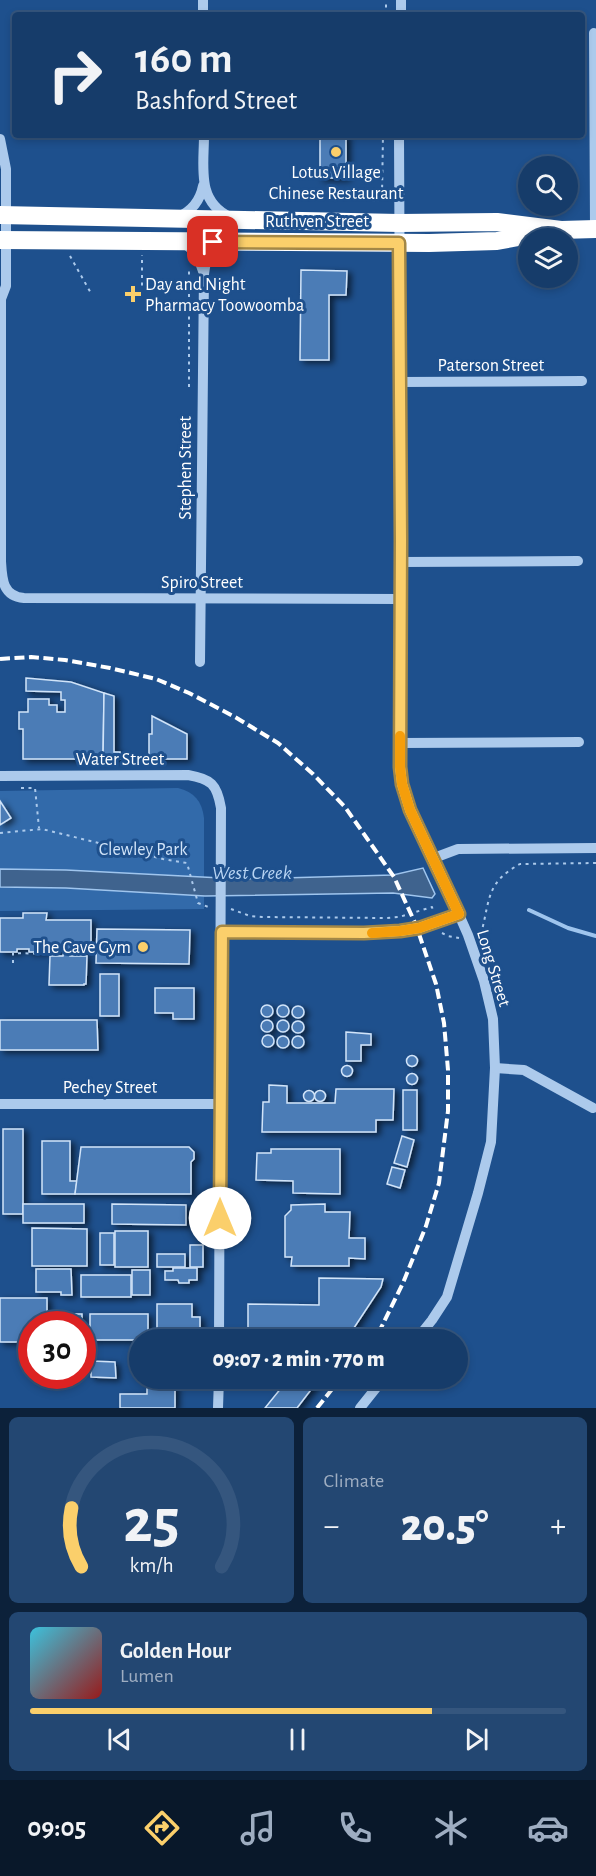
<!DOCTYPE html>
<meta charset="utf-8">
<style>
body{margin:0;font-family:"Alegreya Sans",sans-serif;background:#234772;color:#f1f3f6;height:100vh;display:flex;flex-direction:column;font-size:22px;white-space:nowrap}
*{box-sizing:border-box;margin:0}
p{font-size:20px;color:#9eadc1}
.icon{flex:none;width:33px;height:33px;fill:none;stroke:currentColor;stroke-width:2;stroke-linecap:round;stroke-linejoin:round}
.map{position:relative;height:1408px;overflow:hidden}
.drawer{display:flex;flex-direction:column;gap:9px;padding:9px;background:#0c213a;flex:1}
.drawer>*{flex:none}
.guide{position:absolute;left:12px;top:12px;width:573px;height:126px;border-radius:6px;box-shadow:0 3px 9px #0003,0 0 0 2px #35567e;background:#163c6a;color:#f1f3f6;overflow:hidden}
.buttons{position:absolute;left:518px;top:156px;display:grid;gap:12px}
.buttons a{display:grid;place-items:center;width:60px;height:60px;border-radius:50%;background:#163c6a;box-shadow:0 3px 9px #0003,0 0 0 2px #35567e;font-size:30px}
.speed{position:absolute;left:18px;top:1311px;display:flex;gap:12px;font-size:30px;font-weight:700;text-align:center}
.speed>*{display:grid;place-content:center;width:78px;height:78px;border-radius:50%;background:#163c6a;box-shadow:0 3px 9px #0003,0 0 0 2px #35567e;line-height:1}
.speed .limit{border:9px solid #d22;background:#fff;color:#111}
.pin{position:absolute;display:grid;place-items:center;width:51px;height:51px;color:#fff;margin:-26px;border-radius:12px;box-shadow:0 3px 9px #0006}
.me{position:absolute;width:66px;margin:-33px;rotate:0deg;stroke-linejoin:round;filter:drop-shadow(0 0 4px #0008)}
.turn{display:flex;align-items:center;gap:21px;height:126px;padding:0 24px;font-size:27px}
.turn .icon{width:78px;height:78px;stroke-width:2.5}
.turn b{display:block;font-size:42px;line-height:51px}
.big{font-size:45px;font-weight:800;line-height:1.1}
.drawer .tile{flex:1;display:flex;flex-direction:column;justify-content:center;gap:9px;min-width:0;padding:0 21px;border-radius:9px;background:#234772}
.drawer .dial{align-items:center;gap:0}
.dial svg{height:156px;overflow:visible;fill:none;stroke:#35567e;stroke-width:7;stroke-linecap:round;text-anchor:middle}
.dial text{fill:#f1f3f6;stroke:none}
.song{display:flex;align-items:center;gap:18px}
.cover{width:72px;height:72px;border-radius:9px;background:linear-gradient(135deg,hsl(190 70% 55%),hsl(0 70% 35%))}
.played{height:6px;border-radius:3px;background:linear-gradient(90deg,#fbcf6b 75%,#35567e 75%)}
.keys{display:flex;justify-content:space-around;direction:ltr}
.heat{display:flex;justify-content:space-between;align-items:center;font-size:33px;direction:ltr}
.drawer .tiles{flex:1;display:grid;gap:9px;grid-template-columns:1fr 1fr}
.tile:last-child{grid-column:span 2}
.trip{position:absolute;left:129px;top:1329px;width:339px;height:60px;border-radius:30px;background:#163c6a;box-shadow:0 3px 9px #0003,0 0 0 2px #35567e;font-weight:800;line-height:60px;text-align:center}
.tab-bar{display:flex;height:96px;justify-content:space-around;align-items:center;background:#09182a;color:#9eadc1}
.tab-bar .icon{width:42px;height:42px}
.tab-bar .active{color:#fbcf6b}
.tab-bar b{font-size:27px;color:#f1f3f6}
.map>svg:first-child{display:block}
.green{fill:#326aaa}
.water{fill:#3f638e;stroke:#9fc5ee;stroke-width:1.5}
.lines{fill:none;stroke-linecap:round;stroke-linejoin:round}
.stream{stroke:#9fc5ee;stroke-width:4}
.building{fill:#4b7cb6;stroke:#d1e4f9;stroke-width:1.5;filter:url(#shadow)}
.path{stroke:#accaec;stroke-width:2;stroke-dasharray:3 4.5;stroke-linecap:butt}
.minor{stroke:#accaec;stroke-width:10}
.highway{stroke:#fff;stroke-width:18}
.rail{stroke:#fff;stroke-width:4;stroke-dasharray:10 4.5;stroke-linecap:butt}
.route-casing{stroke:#a38746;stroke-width:15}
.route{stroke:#fbcf6b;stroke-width:10}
.slow{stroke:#f59e0b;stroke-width:10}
.poi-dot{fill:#fbcf6b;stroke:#1e508d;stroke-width:2}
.labels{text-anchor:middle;stroke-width:6;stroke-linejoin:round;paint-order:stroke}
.poi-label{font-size:18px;fill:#fff;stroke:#1e508d}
.street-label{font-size:18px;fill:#fff;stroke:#1e508d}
.park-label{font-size:18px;fill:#d1e4f9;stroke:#1e508d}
.water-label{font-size:20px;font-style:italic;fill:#b8d4f3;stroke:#1e508d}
</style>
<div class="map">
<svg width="596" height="1408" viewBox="0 0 596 1408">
<defs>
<filter id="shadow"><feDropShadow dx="4" dy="2.5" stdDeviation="3" flood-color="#0009"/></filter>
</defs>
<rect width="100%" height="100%" fill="#1e508d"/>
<path class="green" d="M178,788C194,792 202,801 204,818V909L0,911V791Z"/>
<path class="water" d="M423,868L435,894L432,898L393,893L205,896L66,888L0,887V869L66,870L241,879L393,875Z"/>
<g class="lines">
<path class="stream" d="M529,910L568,928L596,936"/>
</g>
<g class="building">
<rect x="320" y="135" width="26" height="43"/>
<path d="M301,270L347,271L346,295H329V360H300Z"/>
<path d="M26,678L71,682L104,693L103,759H23V729H19V712H28V699H49V705H57V712H65V700H61V692L26,691Z"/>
<path d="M104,693L114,696V752H120V759H103Z"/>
<path d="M152,716L187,734V759H149V734H152Z"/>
<path d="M0,801L11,818L0,825Z"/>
<path d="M23,913H47L46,920H91V950H70V956H87L86,984H84V985H49L50,956H63L64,950L45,949V952H29V949H17V952H0V918H23Z"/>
<path d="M97,929L190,930L189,964L96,963Z"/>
<rect x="100" y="974" width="19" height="42"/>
<path d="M155,988H194V1019H173V1013H155Z"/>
<circle cx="283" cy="1011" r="6"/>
<circle cx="267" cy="1011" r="6"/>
<circle cx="298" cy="1012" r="6"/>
<circle cx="283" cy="1026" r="6"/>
<circle cx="267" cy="1026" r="6"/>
<path d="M0,1020H97L98,1050H0Z"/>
<circle cx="298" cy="1027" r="6"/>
<path d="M346,1032L371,1034V1045H361V1061H346Z"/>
<circle cx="268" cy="1041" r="6"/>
<circle cx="283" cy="1042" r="6"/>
<circle cx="298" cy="1042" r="6"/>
<circle cx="412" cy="1061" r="5.5"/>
<circle cx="347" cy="1071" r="5.5"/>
<circle cx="412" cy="1079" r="5.5"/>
<path d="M269,1085L287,1086V1103H335L336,1089H394L393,1120H376V1132H262L263,1102H269Z"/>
<rect x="403" y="1090" width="14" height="40"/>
<circle cx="320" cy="1096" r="5.5"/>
<circle cx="309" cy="1096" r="5.5"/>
<rect x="3" y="1129" width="20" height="85"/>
<path d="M402,1136L414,1140L407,1167L394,1163Z"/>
<path d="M42,1141H70V1181H77L75,1194H42Z"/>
<path d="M81,1147H189L194,1152V1159L191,1162V1194H75Z"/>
<path d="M271,1149H340V1194L293,1193V1181L256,1180L257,1153H271Z"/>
<path d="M392,1167L405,1170L400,1188L387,1184Z"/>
<rect x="23" y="1204" width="61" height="19"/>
<path d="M112,1204L186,1205V1225L112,1224Z"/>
<path d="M325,1204V1212H350L349,1238H365V1259L349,1258V1266H291L292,1257H285V1216L291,1210V1205Z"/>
<path d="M32,1228L87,1229V1266H32Z"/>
<rect x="115" y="1231" width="33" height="36"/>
<rect x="100" y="1233" width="14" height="32"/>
<rect x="190" y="1245" width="13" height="22"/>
<rect x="157" y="1254" width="28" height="13"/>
<path d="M173,1268H197V1280H189V1283H179L178,1280H165V1271H173Z"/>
<path d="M36,1269H71L72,1295H61V1292H36Z"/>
<rect x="132" y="1270" width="18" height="25"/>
<rect x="81" y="1275" width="50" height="22"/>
<path d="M319,1278L383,1279L381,1287L346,1340H248V1304L319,1305Z"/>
<path d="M0,1298H47V1324H32V1342H0Z"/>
<path d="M157,1304H192V1317H200V1340H157Z"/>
<rect x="58" y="1314" width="24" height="10"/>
<rect x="90" y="1314" width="58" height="26"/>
<path d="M91,1361L115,1362L116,1378L91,1377Z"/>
<path d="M282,1378H320L297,1408H265L282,1387Z"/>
<path d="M147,1386H175V1408H120V1394H147Z"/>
</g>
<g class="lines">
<g class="path">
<path d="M386,15V0"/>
<path d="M370,192L375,204"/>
<path d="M377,201L382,195L383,135"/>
<path d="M70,256L92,295"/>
<path d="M142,293V255"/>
<path d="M189,387V268"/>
<path d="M21,788H35L39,828"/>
<path d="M0,833L42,829L163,859L187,863L198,903L211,908"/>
<path d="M231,909L250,916L262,917L387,918L399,917L432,907L433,911"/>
<path d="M478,932L482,930C490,898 487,882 520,864L596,863"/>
<path d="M442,933L448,936L459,938"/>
<path d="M13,963V953L48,954"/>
</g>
<g class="minor">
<path d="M203,0V15"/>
<path d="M401,15V0"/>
<path d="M594,33L595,229"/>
<path d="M204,135C204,167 196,201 230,217"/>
<path d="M399,135L401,562L400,767L402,784L410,810L434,858L468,935L484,981L493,1019L495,1068L491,1142L478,1193L447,1297L432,1320L416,1340"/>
<path d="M0,139L6,169V286L1,299V561C2,578 2,596 24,598L400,599"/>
<path d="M178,217C192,211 200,201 203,186"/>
<path d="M184,243L197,254L203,271"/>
<path d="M400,382L582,381"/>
<path d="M401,562L578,561"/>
<path d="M200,662L204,274C205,259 212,249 225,243"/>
<path d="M400,743L579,742"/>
<path d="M0,776L188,775C211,779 217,784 221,808L219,1340"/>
<path d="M434,858L458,849L596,848"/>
<path d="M222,931L364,933L400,931L419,928L459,914"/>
<path d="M495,1068L524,1070L593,1108"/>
<path d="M0,1104H220"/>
<path d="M218,1408L219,1378"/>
<path d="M360,1408L384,1378"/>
</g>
<g class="highway">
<path d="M0,215L399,223L497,222L561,230L596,229"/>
<path d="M0,240L429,243L497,241L540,233"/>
</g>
<g class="rail">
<path d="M0,659L31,657L65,660L110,668L156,679L189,693L235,717L278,743L313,774L345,807L394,877L416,925L436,984L444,1023L448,1070V1111L439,1183L426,1226L403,1283L380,1330L372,1340"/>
<path d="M317,1408L341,1378"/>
</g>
</g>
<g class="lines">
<g class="route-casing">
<path id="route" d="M213,242L399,243L401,540L400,767L402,784L410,810L459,914L419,928L400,931L364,933L222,932L220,1218"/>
</g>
<use href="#route" class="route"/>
<path class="slow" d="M372,933L400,931L419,928L459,914L410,810L402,784L400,767V736"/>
</g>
<g class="poi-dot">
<circle cx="336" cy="152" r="6"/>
<path d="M130 285h6v6h6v6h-6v6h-6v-6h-6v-6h6z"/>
<circle cx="143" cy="947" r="6"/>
</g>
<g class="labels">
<g class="poi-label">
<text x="336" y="178">Lotus Village<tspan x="336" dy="21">Chinese Restaurant</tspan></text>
<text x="145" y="290" text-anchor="start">Day and Night<tspan x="145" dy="21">Pharmacy Toowoomba</tspan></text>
<text x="131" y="953" text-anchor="end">The Cave Gym</text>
</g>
<g class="street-label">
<text x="317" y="227">Ruthven Street</text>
<text x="491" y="371">Paterson Street</text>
<text transform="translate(185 468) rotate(-90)" y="6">Stephen Street</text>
<text x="202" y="588">Spiro Street</text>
<text x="120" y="765">Water Street</text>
<text transform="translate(494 968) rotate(73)" y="6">Long Street</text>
<text x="110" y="1093">Pechey Street</text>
</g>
<g class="park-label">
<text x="143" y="855">Clewley Park</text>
</g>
<g class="water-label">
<text x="252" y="879">West Creek</text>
</g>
</g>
</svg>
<div class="buttons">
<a><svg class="icon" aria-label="search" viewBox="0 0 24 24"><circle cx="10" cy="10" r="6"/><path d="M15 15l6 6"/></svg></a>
<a><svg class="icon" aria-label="layers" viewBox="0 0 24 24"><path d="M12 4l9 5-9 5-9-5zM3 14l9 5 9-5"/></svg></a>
</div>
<div class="speed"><div class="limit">30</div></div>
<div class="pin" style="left:213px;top:242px;background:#d93025"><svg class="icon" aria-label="arrive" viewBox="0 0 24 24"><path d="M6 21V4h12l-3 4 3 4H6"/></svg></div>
<svg class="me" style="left:220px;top:1218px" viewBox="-20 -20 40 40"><circle r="19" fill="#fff"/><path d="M0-13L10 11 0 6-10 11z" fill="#fbcf6b"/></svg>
<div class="trip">09:07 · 2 min · 770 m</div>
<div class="guide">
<div class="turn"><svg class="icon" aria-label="right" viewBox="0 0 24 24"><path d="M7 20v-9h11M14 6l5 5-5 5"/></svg><div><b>160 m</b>Bashford Street</div></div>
</div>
</div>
<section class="drawer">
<div class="tiles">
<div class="tile dial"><svg viewBox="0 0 100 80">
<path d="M14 69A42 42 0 1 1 86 69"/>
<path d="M14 69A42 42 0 0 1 9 39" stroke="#fbcf6b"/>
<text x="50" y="56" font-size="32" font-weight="700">25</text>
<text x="50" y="72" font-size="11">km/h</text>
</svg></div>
<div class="tile"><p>Climate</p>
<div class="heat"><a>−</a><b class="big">20.5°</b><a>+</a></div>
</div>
<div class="tile">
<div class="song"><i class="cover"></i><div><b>Golden Hour</b><p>Lumen</p></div></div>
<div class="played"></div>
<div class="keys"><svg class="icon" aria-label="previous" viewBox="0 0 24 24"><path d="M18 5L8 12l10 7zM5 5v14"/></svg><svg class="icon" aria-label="pause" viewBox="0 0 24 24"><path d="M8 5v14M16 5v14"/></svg><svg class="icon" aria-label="next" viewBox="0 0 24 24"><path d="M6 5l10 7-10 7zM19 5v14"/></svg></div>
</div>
</div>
</section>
<nav class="tab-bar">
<b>09:05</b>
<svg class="icon active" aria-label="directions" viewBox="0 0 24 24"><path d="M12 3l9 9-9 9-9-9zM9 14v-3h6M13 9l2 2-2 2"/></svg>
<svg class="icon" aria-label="music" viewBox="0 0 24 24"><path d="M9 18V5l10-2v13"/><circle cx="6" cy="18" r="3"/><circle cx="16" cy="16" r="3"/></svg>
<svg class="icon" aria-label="phone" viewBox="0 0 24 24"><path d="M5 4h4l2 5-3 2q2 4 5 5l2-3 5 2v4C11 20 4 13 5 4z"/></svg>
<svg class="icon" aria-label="climate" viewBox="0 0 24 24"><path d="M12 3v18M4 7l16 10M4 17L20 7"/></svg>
<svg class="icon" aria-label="car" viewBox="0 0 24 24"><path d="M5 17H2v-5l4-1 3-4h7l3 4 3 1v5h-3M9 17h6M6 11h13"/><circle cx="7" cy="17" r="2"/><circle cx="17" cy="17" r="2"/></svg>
</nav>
